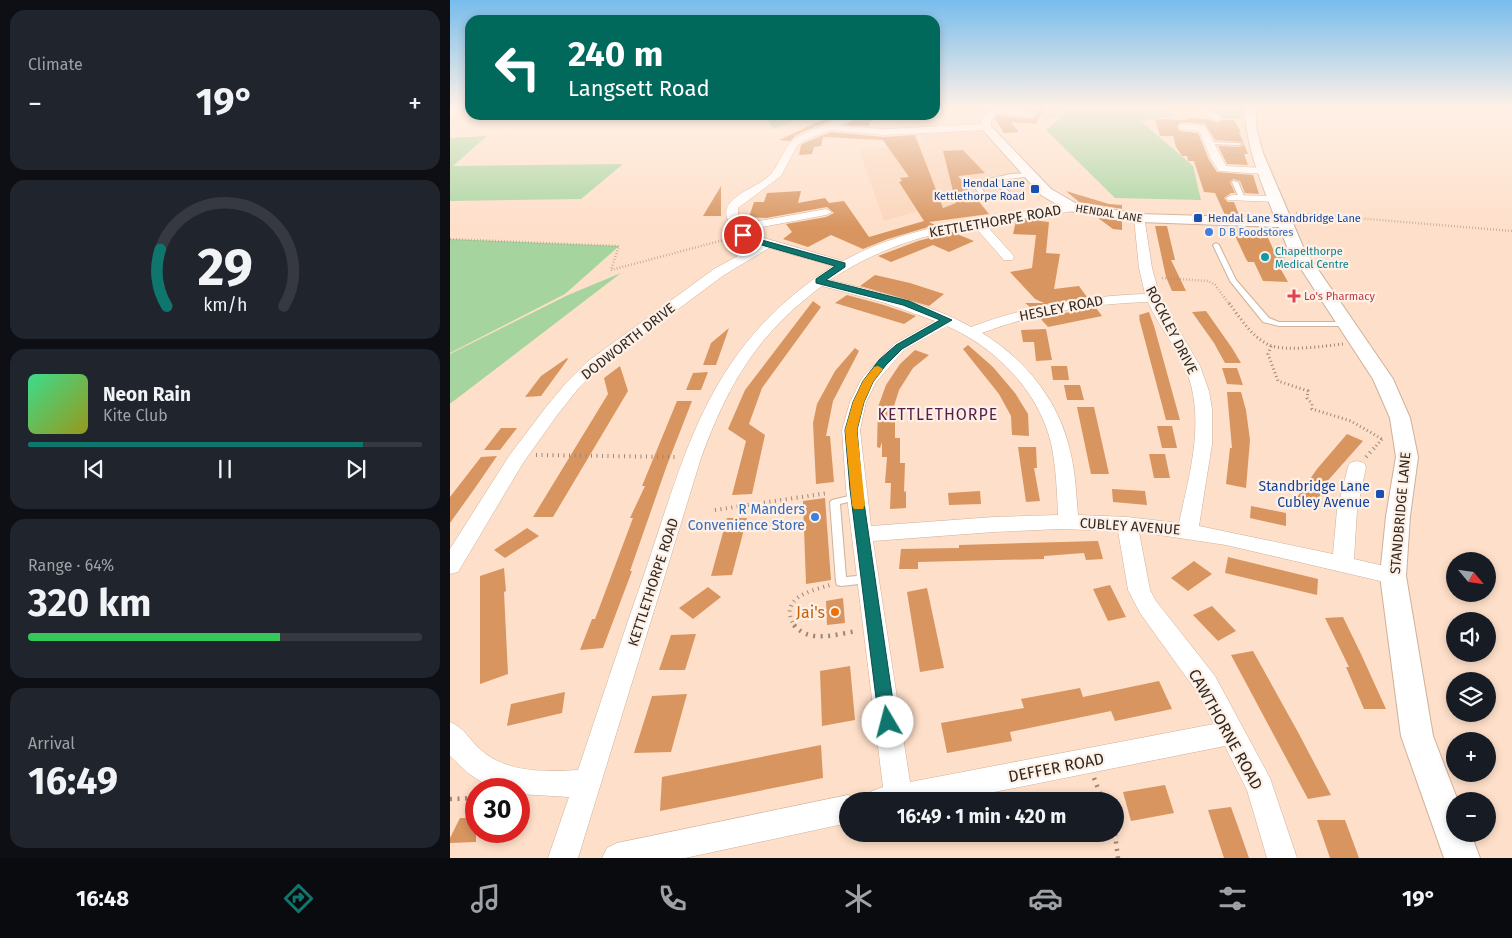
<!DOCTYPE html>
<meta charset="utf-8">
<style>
body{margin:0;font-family:"Fira Sans",sans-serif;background:#20242c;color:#f1f3f6;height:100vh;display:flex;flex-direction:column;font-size:19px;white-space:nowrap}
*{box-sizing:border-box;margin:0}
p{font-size:16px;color:#9ea1a6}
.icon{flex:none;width:28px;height:28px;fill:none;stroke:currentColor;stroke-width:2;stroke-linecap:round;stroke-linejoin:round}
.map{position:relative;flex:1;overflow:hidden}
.drawer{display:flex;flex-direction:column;gap:10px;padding:10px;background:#0d0f14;width:450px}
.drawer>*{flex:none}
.banner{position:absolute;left:15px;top:15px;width:475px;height:105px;border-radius:15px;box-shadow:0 2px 8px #0003;background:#00695c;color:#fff;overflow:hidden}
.needle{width:32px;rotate:119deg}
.fabs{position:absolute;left:996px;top:552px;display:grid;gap:10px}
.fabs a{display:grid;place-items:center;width:50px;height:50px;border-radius:50%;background:#171b24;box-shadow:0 2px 8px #0003;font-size:25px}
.speed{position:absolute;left:15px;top:778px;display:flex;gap:10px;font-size:25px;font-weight:700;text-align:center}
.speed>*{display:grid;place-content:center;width:65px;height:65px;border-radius:50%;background:#171b24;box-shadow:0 2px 8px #0003;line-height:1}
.speed .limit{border:8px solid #d22;background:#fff;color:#111}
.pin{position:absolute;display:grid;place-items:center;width:42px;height:42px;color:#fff;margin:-21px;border:2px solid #fff;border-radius:50%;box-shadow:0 1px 5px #0007}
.me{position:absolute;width:55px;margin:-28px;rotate:352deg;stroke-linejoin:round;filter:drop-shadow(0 0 4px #0008)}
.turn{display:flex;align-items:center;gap:18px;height:105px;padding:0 20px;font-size:22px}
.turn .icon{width:65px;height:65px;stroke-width:2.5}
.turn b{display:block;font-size:35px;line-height:42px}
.big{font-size:38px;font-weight:700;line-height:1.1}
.drawer .widget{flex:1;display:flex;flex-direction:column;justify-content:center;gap:8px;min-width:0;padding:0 18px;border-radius:15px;background:#20242c}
.drawer .dial{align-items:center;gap:0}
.dial svg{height:130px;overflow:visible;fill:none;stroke:#363941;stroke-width:7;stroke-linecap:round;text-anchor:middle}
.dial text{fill:#f1f3f6;stroke:none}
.song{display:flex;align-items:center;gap:15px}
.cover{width:60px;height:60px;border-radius:8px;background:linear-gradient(135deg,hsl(150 70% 55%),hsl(60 70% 35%))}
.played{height:5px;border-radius:2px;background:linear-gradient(90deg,#0f766e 85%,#363941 85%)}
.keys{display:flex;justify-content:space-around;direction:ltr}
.heat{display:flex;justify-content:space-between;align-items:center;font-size:28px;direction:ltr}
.charge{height:8px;border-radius:4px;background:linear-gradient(90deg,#34c759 64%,#363941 0)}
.trip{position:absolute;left:389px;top:792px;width:285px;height:50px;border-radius:25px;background:#171b24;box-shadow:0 2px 8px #0003;font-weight:700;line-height:50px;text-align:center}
.tab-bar{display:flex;height:80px;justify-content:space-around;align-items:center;background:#090b0e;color:#9ea1a6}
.tab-bar .icon{width:35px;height:35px}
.tab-bar .selected{color:#0f766e}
.tab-bar b{font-size:22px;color:#f1f3f6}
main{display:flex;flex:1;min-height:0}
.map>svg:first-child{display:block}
.built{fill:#fbd5ba}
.green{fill:#a5d49e}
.building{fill:#d89560}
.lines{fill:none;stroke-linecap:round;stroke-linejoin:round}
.service-casing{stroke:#ceb19b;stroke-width:2}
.minor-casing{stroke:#ceb19b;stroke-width:1}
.tertiary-casing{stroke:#ceb19b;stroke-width:2}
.path-far4{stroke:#9d8878;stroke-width:2;stroke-dasharray:0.5 2;stroke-linecap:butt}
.path-far3{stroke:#9d8878;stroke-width:2.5;stroke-dasharray:0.5 2.5;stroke-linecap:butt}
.path-far2{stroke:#9d8878;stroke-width:3;stroke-dasharray:1 3;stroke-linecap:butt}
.path-far1{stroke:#9d8878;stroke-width:4;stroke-dasharray:1 4.5;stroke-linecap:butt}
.path{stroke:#9d8878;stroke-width:4.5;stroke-dasharray:2 5.5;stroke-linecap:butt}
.service{fill:#fff;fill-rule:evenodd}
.minor{fill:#fff;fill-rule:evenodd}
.tertiary{fill:#fff;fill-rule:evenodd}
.route{fill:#0f766e;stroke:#0a4d48}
.slow{fill:#f59e0b}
.transit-dot{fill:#1a4fb4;stroke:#fdf0e7;stroke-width:2}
.shop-dot{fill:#3f7fe0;stroke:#fdf0e7;stroke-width:2}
.culture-dot{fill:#0f9aa8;stroke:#fdf0e7;stroke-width:2}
.health-dot{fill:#e0444e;stroke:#fdf0e7;stroke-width:2}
.food-dot{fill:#e8710a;stroke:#fdf0e7;stroke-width:2}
.labels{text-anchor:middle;stroke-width:4.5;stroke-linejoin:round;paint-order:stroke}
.far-transit-label{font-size:11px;fill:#164399;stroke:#fdf0e7;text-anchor:end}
.far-street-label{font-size:11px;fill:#33281f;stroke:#fdf0e7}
.far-shop-label{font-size:11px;fill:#366cbe;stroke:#fdf0e7;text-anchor:start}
.far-culture-label{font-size:11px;fill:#0d838f;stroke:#fdf0e7;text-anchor:start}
.far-health-label{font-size:11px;fill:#be3a42;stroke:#fdf0e7;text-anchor:start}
.street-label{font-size:14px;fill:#33281f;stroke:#fdf0e7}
.transit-label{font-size:14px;fill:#164399;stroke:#fdf0e7;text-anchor:end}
.shop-label{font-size:14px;fill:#366cbe;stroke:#fdf0e7;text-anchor:end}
.quarter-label{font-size:16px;letter-spacing:1px;fill:#571e48;stroke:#fdf0e7}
.near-food-label{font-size:16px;fill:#c56008;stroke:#fdf0e7;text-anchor:end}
.near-street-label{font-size:16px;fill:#33281f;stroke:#fdf0e7}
</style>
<main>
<section class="drawer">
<div class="widget"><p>Climate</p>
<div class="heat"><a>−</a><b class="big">19°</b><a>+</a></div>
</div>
<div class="widget dial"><svg viewBox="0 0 100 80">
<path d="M14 69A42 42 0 1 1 86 69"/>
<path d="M14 69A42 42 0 0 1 10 34" stroke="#0f766e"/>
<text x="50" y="56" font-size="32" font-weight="700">29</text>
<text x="50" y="72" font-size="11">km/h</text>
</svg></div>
<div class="widget">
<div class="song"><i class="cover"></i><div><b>Neon Rain</b><p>Kite Club</p></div></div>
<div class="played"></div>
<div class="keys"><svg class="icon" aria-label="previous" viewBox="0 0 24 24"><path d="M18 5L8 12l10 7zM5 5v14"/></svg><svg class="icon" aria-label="pause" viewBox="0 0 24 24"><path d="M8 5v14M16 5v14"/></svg><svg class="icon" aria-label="next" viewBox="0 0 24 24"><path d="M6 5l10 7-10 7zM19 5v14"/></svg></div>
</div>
<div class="widget"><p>Range · 64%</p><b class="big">320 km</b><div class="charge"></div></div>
<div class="widget"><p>Arrival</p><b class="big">16:49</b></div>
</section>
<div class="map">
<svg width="1062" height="858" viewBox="0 0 1062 858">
<rect width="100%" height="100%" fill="#fedfc9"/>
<path class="built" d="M536,127L596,192L468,211L434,221L409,150L475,143L466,130Z"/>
<g class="green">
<path d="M611,108H712L723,116L691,121L743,166L751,200L665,198L596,130L612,117Z"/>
<path d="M758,108H793V118H772Z"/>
<path d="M314,115H356L324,129Z"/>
<path d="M37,136L3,166L173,164L131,199L0,201V138Z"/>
<path d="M0,239L169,246L115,294L0,353Z"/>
<path d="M171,273L1,403H0V354L118,295Z"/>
</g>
<g class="building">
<path d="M568,108H594L586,124L561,122L569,132L554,133L545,119L547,115L582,119L588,114L582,109Z"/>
<path d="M383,115H392L346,135L340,141L329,140Z"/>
<path d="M410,115H425L418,126L396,125Z"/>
<path d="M736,118L760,119L767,123L773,120H784L791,132H789L798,154H794L798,165L777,164L768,146L789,147L793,145L792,142L765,140L755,124L732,122L727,125L729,131L748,133L759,160L767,172L803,175L809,194L795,193L790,181L783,179L780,182L785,193H781L774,198L778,202H784L789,215H775L765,193L754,192L744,161H738L737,156H732L726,147L723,136H710L705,119L737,120Z"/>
<path d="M381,132L434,137L465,135L493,208L506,203L493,151L513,150L535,173L508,176L539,214L479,222L485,225L438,239L413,249L381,235L358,247L333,239L342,232L336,224L376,217L384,213L377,207L316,218L299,217L304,202H314L317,193L351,191L348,203L375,198L379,203L394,201L419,237L474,221L449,182L452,181L450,178L459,177L433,140L373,137L371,146L364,147L362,154L349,155L351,145L354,143Z"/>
<path d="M271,186V216H253Z"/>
<path d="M616,191L659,204L672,205V209L629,202Z"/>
<path d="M588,218L590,221L599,222L596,253L610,254L604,289L629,286L637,297L580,307L575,303H594L585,299L560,272L582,268L586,235L563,234L566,221Z"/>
<path d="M648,218L672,221V230L663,229Z"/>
<path d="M705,226H717L725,260H721L736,291H722L716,277Z"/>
<path d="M781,227L815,231L824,251L830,252L839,266H829L838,282L813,281L804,262H798L796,259Z"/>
<path d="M502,232L524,241L499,252L483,245L441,262L428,256L468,241Z"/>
<path d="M425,275L460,283L494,294L479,306L410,286Z"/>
<path d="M397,295L434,305L466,316L454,324L385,303Z"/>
<path d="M363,301L371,307L312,388L299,424L315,435L302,494L282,495L296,441L278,429L295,390Z"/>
<path d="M646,308L652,316L598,327L589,317Z"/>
<path d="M756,311L782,348L791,363H775L764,343L742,312Z"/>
<path d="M699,312L704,326L730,420H716L689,318L690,319L689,315Z"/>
<path d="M279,328L266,365H253L261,343Z"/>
<path d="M596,329L602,360L586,361L584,342H573L571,330Z"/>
<path d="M518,345L543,367L565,393L578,414L579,436L562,435L561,416L549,394L513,349Z"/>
<path d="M405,348L409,351L383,401L376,436H380L384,482L366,484L363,423L367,404L385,371Z"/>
<path d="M465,350L479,355L463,368L449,390L440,419H445V438H450V463H455L454,492L456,491V508L440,509L441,483H435L437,457H432V442L430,448L427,447L428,407L436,385L450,364Z"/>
<path d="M117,358L118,359L91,396L75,397L91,376Z"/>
<path d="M170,366L178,391L103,517H83L158,394L154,378Z"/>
<path d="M601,366H617L619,380H603Z"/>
<path d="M772,368H787L793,385L777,384Z"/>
<path d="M258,372L251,390H236L243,373Z"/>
<path d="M614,385H630L634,400H617Z"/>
<path d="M777,392H791L796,410L800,440L796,488L776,484L780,448H782Z"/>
<path d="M227,401H242L217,465L180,571H182L153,648L130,650L142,619H145L183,518H180L195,486H192Z"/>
<path d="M627,407H644L659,474H641Z"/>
<path d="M707,426H722L727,448H712Z"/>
<path d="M51,428H67L50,450H34Z"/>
<path d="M897,434L913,441L873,486L876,487L863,506L846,499L867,469Z"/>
<path d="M568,447H586L587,468H584L590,501L576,502Z"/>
<path d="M699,454H715L720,478H704Z"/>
<path d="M47,456L25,488L0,523V497L31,457Z"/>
<path d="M662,489L695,491L697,505L663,502Z"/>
<path d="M530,491L531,504L499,505L498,493Z"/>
<path d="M375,498L381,580L356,584L353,501Z"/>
<path d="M801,506L836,513V526L800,518Z"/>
<path d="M277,518H297L282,575L261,576Z"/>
<path d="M77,528L89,536L55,558L44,550Z"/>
<path d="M648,541L653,559L636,560L634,553L594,556V559L468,562V569H449L451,549L509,548V545Z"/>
<path d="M778,557L868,579L867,595L775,573Z"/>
<path d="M744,561L762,574L738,591L721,578Z"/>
<path d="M54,568L56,591L54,592L58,674L30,684V576Z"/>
<path d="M660,585L676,617L658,621L643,589Z"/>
<path d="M258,587L271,597L243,619L229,608Z"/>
<path d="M477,588L494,668L470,672L457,592Z"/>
<path d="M393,598L395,623L377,625L376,601Z"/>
<path d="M762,606L786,631L768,641L743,615Z"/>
<path d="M893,617L911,654L936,709H914L896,667H899L875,618Z"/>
<path d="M246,634L235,670H209L221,635Z"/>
<path d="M803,651L849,734L881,795L858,799L781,655Z"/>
<path d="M400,666L405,720L372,726L370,671Z"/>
<path d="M709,681L722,709L665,721L661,711L560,732L562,741L497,753L491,723L574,708L571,699L630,688L633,697Z"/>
<path d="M115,692L112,713L57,726L61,704Z"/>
<path d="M237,694L221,752L184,753L202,696Z"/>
<path d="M371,745L373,778L210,811L212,777Z"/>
<path d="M715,785L724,813L681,821L673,792Z"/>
<path d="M781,807L791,835L799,858H774L758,810Z"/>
<path d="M10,818H26V842L0,843V838Z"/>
<path d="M867,820H895L909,858H880Z"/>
</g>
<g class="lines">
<g class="service-casing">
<g id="service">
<path d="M756,142L789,143L791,144L789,145L758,144H756Z"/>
<path d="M582,173L584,174V176L548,180L560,193L557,195L543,181L528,184L538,197L535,199L533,198L521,183L561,174Z"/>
<path d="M783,181L788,182L795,198L794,199L789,198L782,182Z"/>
<path d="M766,243L769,245L786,280L819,318L829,322H895L899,324L895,326H829L813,322L780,281L763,245Z"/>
<path d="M407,494L410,495L412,497L410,499L390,504L396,577L418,575L422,576L423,579L422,582L418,583L391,586L387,585L386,582L380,502L382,500Z"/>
</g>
</g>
<g class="minor-casing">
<g id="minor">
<path d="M2,108H11L3,118L0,119V111Z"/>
<path d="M541,108L582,111L586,114L582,117L544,113L540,110Z"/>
<path d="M749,108H759L772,118L768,121L765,120Z"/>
<path d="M397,115H408L390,126L434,129L536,124L541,127L536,130L434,135L381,130L353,141L347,146L331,176L288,208V217L292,224L376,209L382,212L376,215L296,230L297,233L393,261C452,229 519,219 585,210C598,208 615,203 627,206L629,208L627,210L623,211L535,224L562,254L564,257L562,260H554L524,226C473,234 423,251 380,280C428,292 479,303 521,327C578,306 634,296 695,294L689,268L684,218L686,216H694L702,268L710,297L750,366L759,391L762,409V444L749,526L883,554L887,510L898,467L900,463L907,461L914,463L916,467L907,510L904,559L951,570L954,576L951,582L943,584L776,545L689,532L700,590L706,601L765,676L820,778L847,858H817L797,790L775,746L499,801H418L422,791L433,787L396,489L392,430L400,402L412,378L444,344L485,321L435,303L372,286C307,334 278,384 251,458L128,858H98L119,797L69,794V789H49L33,783L18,773L0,756V722C14,727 20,741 31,750C57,773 95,772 128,770C151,701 174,632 198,563C240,436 264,343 383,266L319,248L274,275L149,368L127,390L108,414L73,463L8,572L0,574V549L59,456L96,407L116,383L137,362L264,269L308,245C290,238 289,239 279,222C265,198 308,188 320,175C331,163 333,147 347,137ZM698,302C708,325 724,344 734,365C757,416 740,472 729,523L677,517L628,515C626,491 625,466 618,443C606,397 572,357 532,333C588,312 638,304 698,302ZM497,326C545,347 588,390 601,443C606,466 607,491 608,515L544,517L421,526L410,430L416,402L426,382L454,350ZM610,529L668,531L678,590L690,613L747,692L764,724L460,782L423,541L544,532Z"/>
<path d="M732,124L755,126L776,166L814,168L819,171L814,174L769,171L761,159L749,131L729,129V125Z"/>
<path d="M782,195L825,196L831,199L825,202L778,200L776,198Z"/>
<path d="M398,795L409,801H398V823L235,858H152L157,848L167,843Z"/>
</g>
</g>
<g class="tertiary-casing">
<path id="tertiary" d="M540,108H550L541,121V126L601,189L627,204L690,214L825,218C811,181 796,148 795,108H805L807,131L813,153L854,249L943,379L960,418L968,457L960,516L956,576L983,736L1008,801H1005V834H1021L1030,858H994L951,736L930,576L936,516L946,457L940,418L923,379L838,249L829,227L690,222L618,211L591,195L532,129L531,121Z"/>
</g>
<g class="path-far4">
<path d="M593,115L612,117"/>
<path d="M595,122L602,108"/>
<path d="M777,155L795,156"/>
</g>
<g class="path-far3">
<path d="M846,213L1062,231"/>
<path d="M0,239L169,246L161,270"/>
<path d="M161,270L281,238"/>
<path d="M712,278L758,281L765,285L780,305"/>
</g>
<g class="path-far2">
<path d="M779,303C790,318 802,337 819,345C837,352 874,346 893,344"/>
<path d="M821,346L818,354L828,381L858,391L857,398L862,404V409L901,421L932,439"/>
<path d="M926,446L932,439"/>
</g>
<g class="path-far1">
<path d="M86,455L227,457"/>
<path d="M916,457L927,445"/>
<path d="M265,510L378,493"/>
<path d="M345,627C327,598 360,591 380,585"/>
</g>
<g class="path">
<path d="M344,625C359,644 387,634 407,631"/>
<path d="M644,778L653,801"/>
<path d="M0,799L26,798"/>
<path d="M665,834L668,858"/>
</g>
<use href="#service" class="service"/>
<use href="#minor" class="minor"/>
<use href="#tertiary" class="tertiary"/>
</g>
<linearGradient id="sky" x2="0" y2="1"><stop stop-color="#77bcec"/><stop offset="0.47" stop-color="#fff1e7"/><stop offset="1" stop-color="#fff1e7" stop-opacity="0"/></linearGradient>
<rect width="1062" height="228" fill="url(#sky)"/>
<path class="route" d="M290,234L395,263V267L376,280L459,301L502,320L452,349L436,365L423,382L414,402L407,430L412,489L446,722L444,728L438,730L432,728L429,722L400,489L395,430L403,402L413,381L429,360L446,345L490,320L453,305L366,283V279L385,266L315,246L290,237Z"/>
<path class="slow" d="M428,366L433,369L423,382L414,402L407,430L415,505L413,509H404L402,505L395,430L403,402L413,381L424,367Z"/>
<g class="transit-dot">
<rect x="580" y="184" width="10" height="10" rx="2.5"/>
<rect x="743" y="213" width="10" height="10" rx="2.5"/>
<rect x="925" y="489" width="10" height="10" rx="2.5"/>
</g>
<g class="shop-dot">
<circle cx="759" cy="232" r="5"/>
<circle cx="365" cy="517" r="5"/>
</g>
<circle class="culture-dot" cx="815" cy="257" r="5"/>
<path class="health-dot" d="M841.5 288.5h5v5h5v5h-5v5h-5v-5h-5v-5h5z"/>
<circle class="food-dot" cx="385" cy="612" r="5"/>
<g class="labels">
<g class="far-transit-label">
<text x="575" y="187">Hendal Lane<tspan x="575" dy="13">Kettlethorpe Road</tspan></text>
<text x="758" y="222" text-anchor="start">Hendal Lane Standbridge Lane</text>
</g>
<g class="far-street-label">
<text transform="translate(659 213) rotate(9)" y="4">HENDAL LANE</text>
</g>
<g class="far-shop-label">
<text x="769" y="236">D B Foodstores</text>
</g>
<g class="far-culture-label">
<text x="825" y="255">Chapelthorpe<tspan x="825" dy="13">Medical Centre</tspan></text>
</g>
<g class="far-health-label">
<text x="854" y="300">Lo's Pharmacy</text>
</g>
<g class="street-label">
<text transform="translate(545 221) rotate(-10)" y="5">KETTLETHORPE ROAD</text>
<text transform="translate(611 308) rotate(-11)" y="5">HESLEY ROAD</text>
<text transform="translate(722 330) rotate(63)" y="5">ROCKLEY DRIVE</text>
<text transform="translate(178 341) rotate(-38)" y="5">DODWORTH DRIVE</text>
<text transform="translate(950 513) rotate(-85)" y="5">STANDBRIDGE LANE</text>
<text transform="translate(680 526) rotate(4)" y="5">CUBLEY AVENUE</text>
<text transform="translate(203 582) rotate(-72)" y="5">KETTLETHORPE ROAD</text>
</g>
<g class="transit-label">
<text x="920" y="491">Standbridge Lane<tspan x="920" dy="16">Cubley Avenue</tspan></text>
</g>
<g class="shop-label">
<text x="355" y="514">R Manders<tspan x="355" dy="16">Convenience Store</tspan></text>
</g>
<g class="quarter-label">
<text x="488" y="420">KETTLETHORPE</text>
</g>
<g class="near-food-label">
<text x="375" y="618">Jai's</text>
</g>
<g class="near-street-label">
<text transform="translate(776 729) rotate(61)" y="6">CAWTHORNE ROAD</text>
<text transform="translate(606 767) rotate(-11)" y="6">DEFFER ROAD</text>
</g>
</g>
</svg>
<div class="fabs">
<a><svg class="needle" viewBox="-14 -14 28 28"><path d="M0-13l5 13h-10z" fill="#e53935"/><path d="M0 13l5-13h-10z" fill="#9ea1a6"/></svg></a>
<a><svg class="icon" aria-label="sound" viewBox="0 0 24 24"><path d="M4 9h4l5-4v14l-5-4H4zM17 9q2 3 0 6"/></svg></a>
<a><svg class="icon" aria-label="layers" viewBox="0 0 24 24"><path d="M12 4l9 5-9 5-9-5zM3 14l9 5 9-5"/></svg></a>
<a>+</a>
<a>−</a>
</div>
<div class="speed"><div class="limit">30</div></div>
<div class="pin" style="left:293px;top:235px;background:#d93025"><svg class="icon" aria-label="arrive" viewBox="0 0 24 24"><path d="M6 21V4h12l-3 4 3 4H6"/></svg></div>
<svg class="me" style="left:438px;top:722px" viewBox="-20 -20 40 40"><circle r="19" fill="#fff"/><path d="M0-13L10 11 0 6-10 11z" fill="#0f766e"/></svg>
<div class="trip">16:49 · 1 min · 420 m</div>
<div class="banner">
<div class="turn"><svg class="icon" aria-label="left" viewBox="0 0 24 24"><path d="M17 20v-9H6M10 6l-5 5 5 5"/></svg><div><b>240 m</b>Langsett Road</div></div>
</div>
</div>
</main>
<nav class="tab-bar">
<b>16:48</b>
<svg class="icon selected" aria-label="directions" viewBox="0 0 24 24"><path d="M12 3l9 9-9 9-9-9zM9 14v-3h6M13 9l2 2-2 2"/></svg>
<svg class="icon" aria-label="music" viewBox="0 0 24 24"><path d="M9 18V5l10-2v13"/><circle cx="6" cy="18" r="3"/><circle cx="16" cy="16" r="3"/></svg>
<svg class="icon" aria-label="phone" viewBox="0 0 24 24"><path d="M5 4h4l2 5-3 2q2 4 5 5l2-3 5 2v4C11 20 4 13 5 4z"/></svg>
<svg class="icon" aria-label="climate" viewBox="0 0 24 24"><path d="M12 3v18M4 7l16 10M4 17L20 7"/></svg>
<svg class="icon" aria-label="car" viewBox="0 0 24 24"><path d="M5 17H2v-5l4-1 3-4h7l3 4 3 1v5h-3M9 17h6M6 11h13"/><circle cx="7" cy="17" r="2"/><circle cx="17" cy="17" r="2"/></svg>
<svg class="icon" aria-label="filters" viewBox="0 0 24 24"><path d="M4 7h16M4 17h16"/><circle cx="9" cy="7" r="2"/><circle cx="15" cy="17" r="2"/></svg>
<b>19°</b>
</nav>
